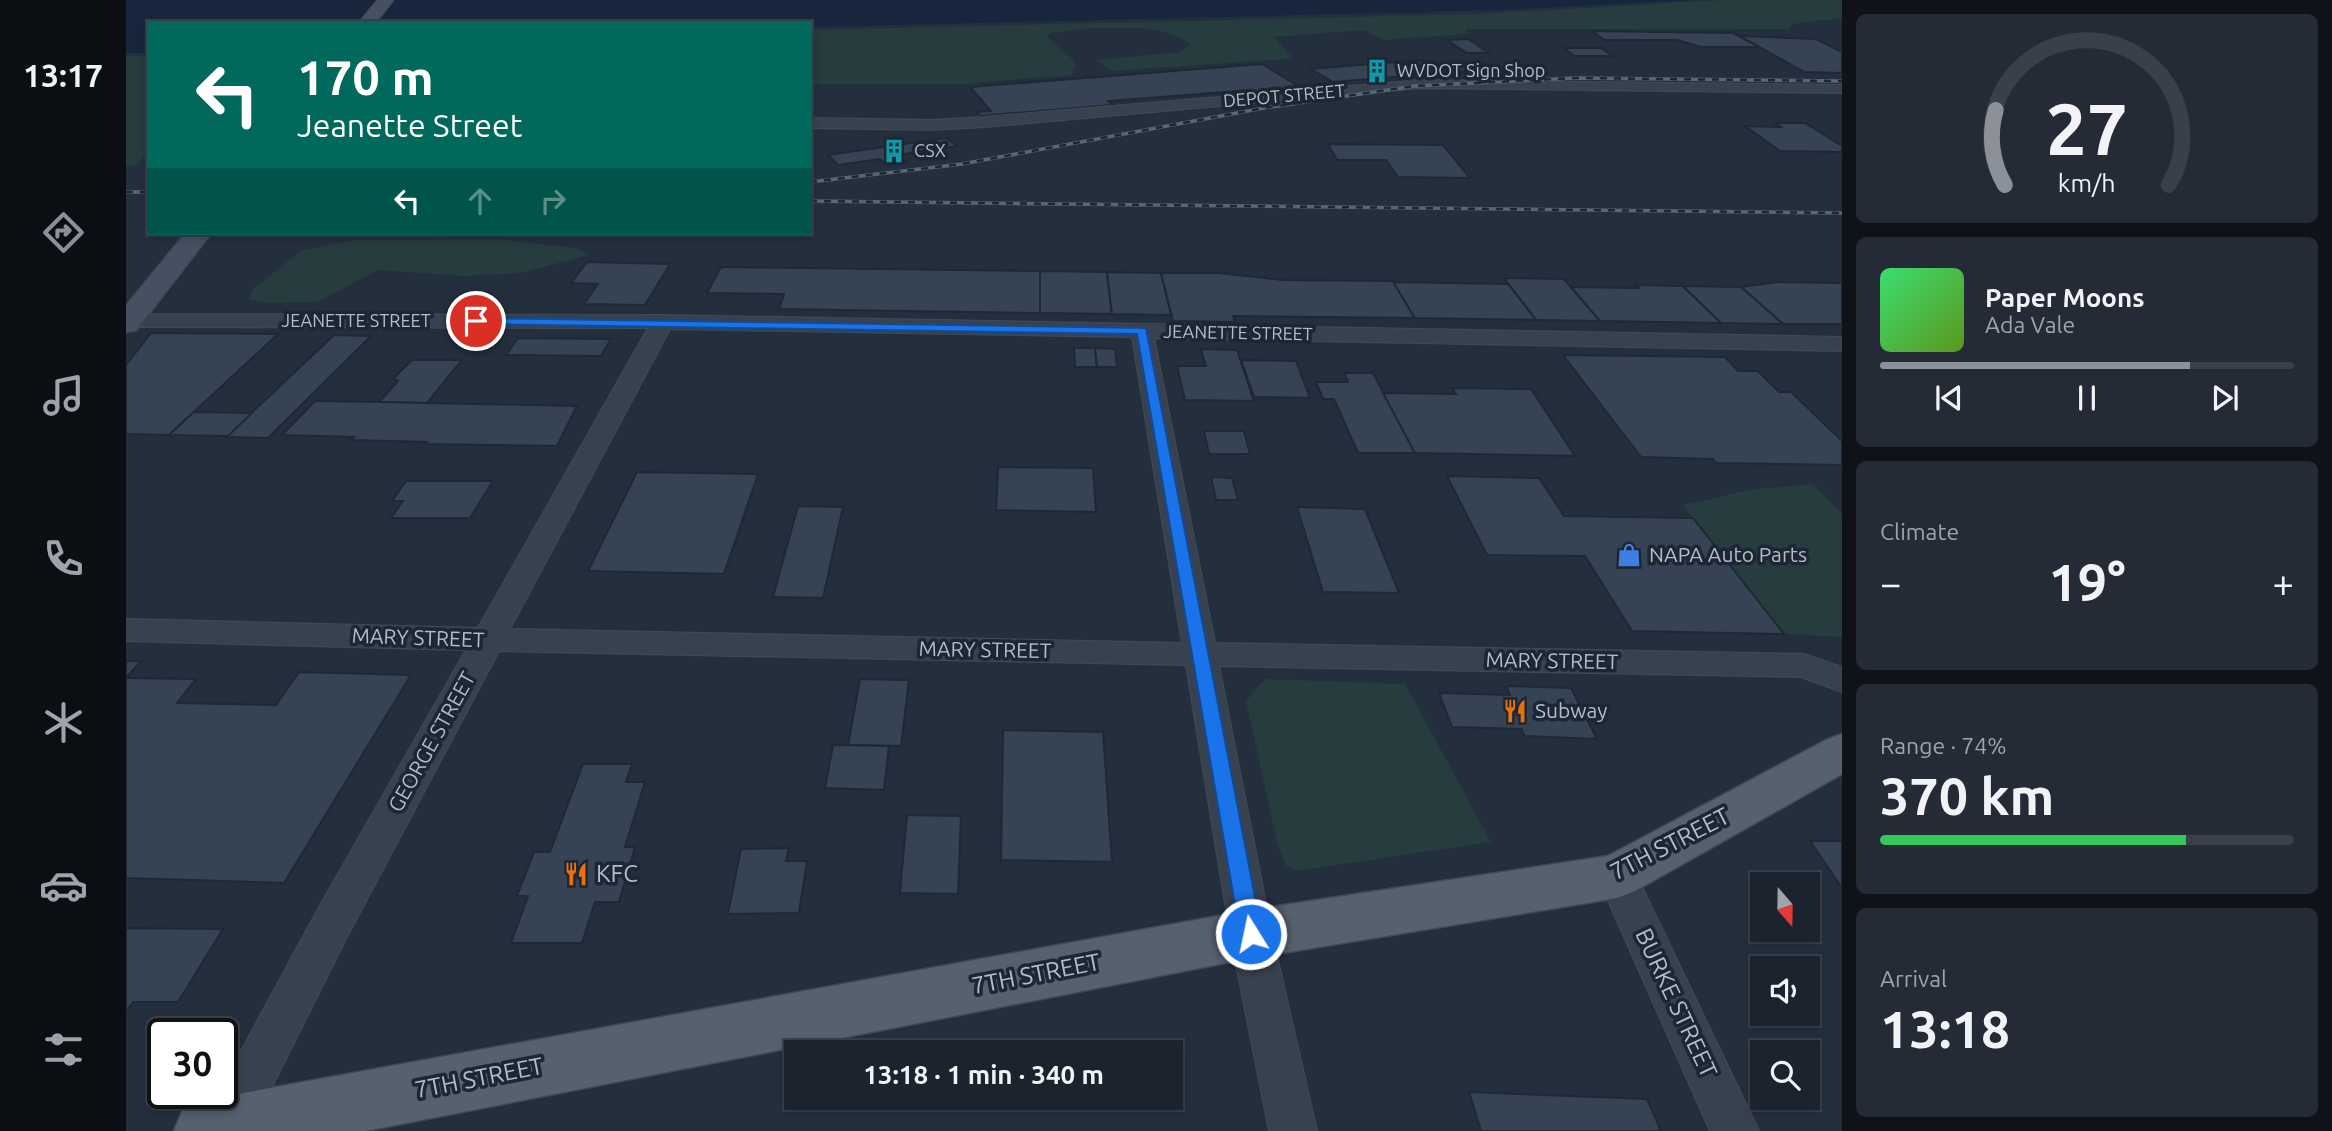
<!DOCTYPE html>
<meta charset="utf-8">
<style>
body{margin:0;font-family:Ubuntu,sans-serif;background:#242b36;color:#f1f3f6;height:100vh;display:flex;flex-direction:column;font-size:26px;white-space:nowrap}
*{box-sizing:border-box;margin:0}
p{font-size:23px;color:#a0a4aa}
.icon{flex:none;width:38px;height:38px;fill:none;stroke:currentColor;stroke-width:2;stroke-linecap:round;stroke-linejoin:round}
.map{position:relative;flex:1;overflow:hidden}
.side{display:flex;flex-direction:column;gap:14px;padding:14px;background:#0f1319;width:490px}
.side>*{flex:none}
.hud{position:absolute;left:21px;top:21px;width:665px;height:214px;border-radius:0px;box-shadow:0 4px 10px #0003,0 0 0 2px #39404a;background:#00695c;color:#fff;overflow:hidden}
.needle{width:46px;rotate:160deg}
.controls{position:absolute;left:1624px;top:872px;display:grid;gap:14px}
.controls a{display:grid;place-items:center;width:70px;height:70px;border-radius:0px;background:#1b232e;box-shadow:0 4px 10px #0003,0 0 0 2px #39404a;font-size:35px}
.speed{position:absolute;left:21px;top:1018px;display:flex;gap:14px;font-size:35px;font-weight:700;text-align:center}
.speed>*{display:grid;place-content:center;width:91px;height:91px;border-radius:50%;background:#1b232e;box-shadow:0 4px 10px #0003,0 0 0 2px #39404a;line-height:1}
.speed .limit{border:4px solid #111;border-radius:10px;background:#fff;color:#111}
.pin{position:absolute;display:grid;place-items:center;width:60px;height:60px;color:#fff;margin:-30px;border:4px solid #fff;border-radius:50%;box-shadow:0 2px 7px #0007}
.me{position:absolute;width:77px;margin:-38px;rotate:350deg;stroke-linejoin:round;filter:drop-shadow(0 0 5px #0008)}
.turn{display:flex;align-items:center;gap:24px;height:147px;padding:0 35px;font-size:32px}
.turn .icon{width:91px;height:91px;stroke-width:2.5}
.turn b{display:block;font-size:49px;line-height:60px}
.lanes{display:flex;align-items:center;height:66px;padding:0 35px;background:#0003;justify-content:center;gap:35px;direction:ltr}
.lanes .off{opacity:.35}
.big{font-size:52px;font-weight:700;line-height:1.1}
.side .card{flex:1;display:flex;flex-direction:column;justify-content:center;gap:10px;min-width:0;padding:0 24px;border-radius:10px;background:#242b36}
.side .dial{align-items:center;gap:0}
.dial svg{height:182px;overflow:visible;fill:none;stroke:#39404a;stroke-width:7;stroke-linecap:round;text-anchor:middle}
.dial text{fill:#f1f3f6;stroke:none}
.song{display:flex;align-items:center;gap:21px}
.cover{width:84px;height:84px;border-radius:10px;background:linear-gradient(135deg,hsl(140 70% 55%),hsl(90 70% 35%))}
.played{height:7px;border-radius:4px;background:linear-gradient(90deg,#8c9099 75%,#39404a 75%)}
.keys{display:flex;justify-content:space-around;direction:ltr}
.heat{display:flex;justify-content:space-between;align-items:center;font-size:38px;direction:ltr}
.charge{height:10px;border-radius:5px;background:linear-gradient(90deg,#34c759 74%,#39404a 0)}
.trip{position:absolute;left:658px;top:1040px;width:399px;height:70px;border-radius:0px;background:#1b232e;box-shadow:0 4px 10px #0003,0 0 0 2px #39404a;font-weight:700;line-height:70px;text-align:center}
main{display:flex;flex:1;min-height:0}
.dock{display:flex;flex-direction:column;width:126px;justify-content:space-around;align-items:center;background:#0b0e12;color:#a0a4aa}
.dock .icon{width:49px;height:49px}
.dock .selected{color:#8c9099}
.dock b{font-size:32px;color:#f1f3f6}
.map>svg:first-child{display:block}
.green{fill:#263c3f}
.water{fill:#17263c}
.building{fill:#364354;stroke:#1f2835;stroke-width:2}
.lines{fill:none;stroke-linecap:round;stroke-linejoin:round}
.minor-casing{stroke:#414a57;stroke-width:2}
.secondary-casing{stroke:#414a57;stroke-width:3}
.primary-casing{stroke:#414a57;stroke-width:3}
.minor{fill:#38414e;fill-rule:evenodd}
.secondary{fill:#465061;fill-rule:evenodd}
.primary{fill:#56606e;fill-rule:evenodd}
.rail-casing{stroke:#5a6575;stroke-width:3.5}
.rail{stroke:#1d2633;stroke-width:2.5;stroke-dasharray:7;stroke-linecap:butt}
.route{fill:#1a73e8;stroke:#114b97;stroke-width:2}
.labels{text-anchor:middle;stroke-width:7;stroke-linejoin:round;paint-order:stroke}
.far-poi-label{font-size:18px;fill:#b4bcc9;stroke:#1d2633;text-anchor:start}
.far-street-label{font-size:18px;fill:#b4bcc9;stroke:#1d2633}
.poi-label{font-size:21px;fill:#b4bcc9;stroke:#1d2633;text-anchor:start}
.street-label{font-size:21px;fill:#b4bcc9;stroke:#1d2633}
.near-street-label{font-size:24px;fill:#b4bcc9;stroke:#1d2633}
.near-poi-label{font-size:24px;fill:#b4bcc9;stroke:#1d2633;text-anchor:start}
</style>
<main>
<nav class="dock">
<b>13:17</b>
<svg class="icon selected" aria-label="directions" viewBox="0 0 24 24"><path d="M12 3l9 9-9 9-9-9zM9 14v-3h6M13 9l2 2-2 2"/></svg>
<svg class="icon" aria-label="music" viewBox="0 0 24 24"><path d="M9 18V5l10-2v13"/><circle cx="6" cy="18" r="3"/><circle cx="16" cy="16" r="3"/></svg>
<svg class="icon" aria-label="phone" viewBox="0 0 24 24"><path d="M5 4h4l2 5-3 2q2 4 5 5l2-3 5 2v4C11 20 4 13 5 4z"/></svg>
<svg class="icon" aria-label="climate" viewBox="0 0 24 24"><path d="M12 3v18M4 7l16 10M4 17L20 7"/></svg>
<svg class="icon" aria-label="car" viewBox="0 0 24 24"><path d="M5 17H2v-5l4-1 3-4h7l3 4 3 1v5h-3M9 17h6M6 11h13"/><circle cx="7" cy="17" r="2"/><circle cx="17" cy="17" r="2"/></svg>
<svg class="icon" aria-label="filters" viewBox="0 0 24 24"><path d="M4 7h16M4 17h16"/><circle cx="9" cy="7" r="2"/><circle cx="15" cy="17" r="2"/></svg>
</nav>
<div class="map">
<svg width="1716" height="1131" viewBox="0 0 1716 1131">
<rect width="100%" height="100%" fill="#242f3e"/>
<g class="green">
<path d="M1598,0H1716V18L1666,24L1662,29H1340L1342,34L1258,40L1238,30L1148,37L1165,56L1162,59L986,71L971,60L1053,52L1064,45C1043,20 955,28 925,33L920,36L950,62L946,75L834,84H684V30L1352,14Z"/>
<path d="M0,56H23V151L9,166L0,165Z"/>
<path d="M373,239L451,248L463,255L394,273L340,276L252,270L191,302L140,303L123,299L126,290L176,250L228,240Z"/>
<path d="M1687,484L1716,514V637L1658,634L1557,505L1629,489Z"/>
<path d="M1139,679L1279,684L1365,842L1171,871L1160,866L1151,843L1120,701Z"/>
</g>
<path class="water" d="M0,0H1567L1376,10L684,27V23H23V53H0Z"/>
<g class="building">
<path d="M1466,31L1607,33L1634,47H1575L1551,40H1478Z"/>
<path d="M1614,36L1690,39L1716,52V73L1678,72Z"/>
<path d="M1342,39L1363,53H1341L1321,40Z"/>
<path d="M1438,48H1475L1487,56H1448Z"/>
<path d="M1293,60L1318,73L1207,82L1185,69Z"/>
<path d="M1136,64L1172,86L1164,87L1168,89L1130,92L1126,90L982,101L987,105L854,116L851,112L865,111L844,87Z"/>
<path d="M1360,64L1370,69L1328,72L1319,68Z"/>
<path d="M1649,123H1679L1716,146V152L1654,151L1619,126L1655,127Z"/>
<path d="M820,138L831,146L772,155L780,162L761,165L754,159L712,165L702,155Z"/>
<path d="M1202,144L1317,145L1344,178L1272,177L1260,160H1211Z"/>
<path d="M461,262L544,264L519,305L458,304L472,284L445,283Z"/>
<path d="M595,267L914,271V313L653,309L658,294L581,293Z"/>
<path d="M914,271L981,272L986,314L914,313Z"/>
<path d="M981,272L1035,273L1045,315L986,314Z"/>
<path d="M1035,273H1092L1157,280L1267,281L1289,318L1107,316L1109,322L1047,321Z"/>
<path d="M1378,278L1438,279L1474,321L1410,320Z"/>
<path d="M1267,282L1382,284L1410,320L1289,318Z"/>
<path d="M1652,282L1716,283V324H1657L1615,287Z"/>
<path d="M1510,285L1557,286L1595,323L1474,321L1445,287L1513,288Z"/>
<path d="M1557,286L1615,287L1657,324L1595,323Z"/>
<path d="M25,333L152,334L43,435L0,434V365Z"/>
<path d="M208,335L245,336L142,438L100,437Z"/>
<path d="M392,338L485,339L475,356L380,355Z"/>
<path d="M948,348H969L971,367H949Z"/>
<path d="M969,348L989,349L991,367H971Z"/>
<path d="M1075,349L1111,350L1128,401L1059,400L1051,366H1080Z"/>
<path d="M1437,355L1599,357L1612,371H1632L1653,392H1665L1716,441V465L1590,463L1587,459L1515,457Z"/>
<path d="M286,360H336L301,403L253,402L272,381L267,379Z"/>
<path d="M1115,360L1170,361L1184,398L1128,397Z"/>
<path d="M1218,373H1247L1289,453H1232L1208,399H1197L1190,382H1222Z"/>
<path d="M1326,388L1405,389L1449,456L1289,453L1257,393L1330,394Z"/>
<path d="M189,401L253,402L451,406L431,446L299,444L301,442L224,440L228,437L156,435Z"/>
<path d="M68,412L126,413L102,436L43,435Z"/>
<path d="M1078,431H1118L1124,454H1083Z"/>
<path d="M872,467L967,468L970,512L870,510Z"/>
<path d="M511,472L632,474L598,574L462,571Z"/>
<path d="M1321,476L1413,478L1438,516L1567,518L1658,634L1506,631L1459,556L1361,555Z"/>
<path d="M1085,477L1106,478L1112,500H1090Z"/>
<path d="M280,481H367L344,518H265L277,501H266Z"/>
<path d="M672,506L717,507L697,598L647,597Z"/>
<path d="M1171,507L1239,509L1273,593L1197,592Z"/>
<path d="M0,661H15L0,678Z"/>
<path d="M173,672L285,675L158,883L0,878V678L70,679L51,703L150,705Z"/>
<path d="M734,679L783,680L775,746L722,745Z"/>
<path d="M1380,686L1445,688L1471,739L1398,736L1396,729L1326,727L1313,693L1384,695Z"/>
<path d="M877,730L977,732L986,862L875,860Z"/>
<path d="M707,745L763,746L758,790L699,788Z"/>
<path d="M457,764H506L500,782H519L499,847H509L493,902H469L456,943H385L402,896H391L408,852H424Z"/>
<path d="M781,815L835,816L832,894L774,893Z"/>
<path d="M1684,841H1716V888Z"/>
<path d="M663,848L660,861H681L673,913L602,914L615,849Z"/>
<path d="M0,928L97,929L52,1002H7L0,1012Z"/>
<path d="M1343,1092L1521,1099L1535,1131H1355Z"/>
</g>
<g class="lines">
<g class="minor-casing">
<g id="minor">
<path d="M1295,80L1716,85V93L1295,88L858,127L806,130L684,128V118L806,120L858,117Z"/>
<path d="M0,314L537,315L1716,337V351L1028,338L1089,643L1678,654L1716,667V692L1675,677L1093,666L1146,934L1191,1131H1143L1104,934L1060,665L373,651L222,935L124,1131H78L76,1127L92,1094H96V1086L192,909L340,650L0,641V619L352,628L522,328L3,327L0,326ZM544,329L1006,337L1056,643L384,629Z"/>
<path d="M1491,859L1505,864L1633,1131H1584L1471,876L1477,864Z"/>
</g>
</g>
<g class="secondary-casing">
<g id="secondary">
<path d="M252,0H267L249,23H233Z"/>
<path d="M60,233H85L10,330L0,332V306Z"/>
</g>
</g>
<g class="primary-casing">
<path id="primary" d="M1716,734V774L1509,891L1491,898L1125,958L239,1131H48L57,1109L79,1100L1125,910L1482,856L1700,740Z"/>
</g>
<use href="#minor" class="minor"/>
<use href="#secondary" class="secondary"/>
<use href="#primary" class="primary"/>
<g class="rail-casing">
<g id="rail">
<path d="M684,182L836,164L1138,108L1289,86L1449,78L1716,81"/>
<path d="M0,192H23"/>
<path d="M684,201L1716,213"/>
</g>
</g>
<use href="#rail" class="rail"/>
</g>
<path class="route" d="M350,318L1020,328L1136,934L1133,941L1125,944L1117,941L1114,934L1011,334L346,324L344,321Z"/>
<defs>
<g id="building-bare" transform="scale(1.89)"><path d="M-4-6H4V6H1V3H-1V6H-4ZM-2.5-4.3h1.7v1.8h-1.7ZM.8-4.3h1.7v1.8H.8ZM-2.5-1h1.7V.8h-1.7ZM.8-1h1.7V.8H.8Z" fill="#0f9aa8" stroke="#1d2633" stroke-width="2.5" paint-order="stroke"/></g>
<g id="shop-bare" transform="scale(1.89)"><path d="M-5-2.5h2.3a2.7 3.5 0 0 1 5.4 0H5L5.5 6h-11ZM-1.5-2.5h3a1.5 2.3 0 0 0-3 0Z" fill="#3f7fe0" stroke="#1d2633" stroke-width="2.5" paint-order="stroke"/></g>
<g id="restaurant-bare" transform="scale(1.89)"><path d="M-5-6h1v4h1v-4h1v4h1v-4h1v5L-1.5 .5V6h-2V.5L-5-1ZM5-6V6H3V1.5H1.5Q1.5-4 5-6Z" fill="#e8710a" stroke="#1d2633" stroke-width="2.5" paint-order="stroke"/></g>
</defs>
<g fill-rule="evenodd">
<use href="#building-bare" x="1251" y="71"/>
<use href="#building-bare" x="768" y="151"/>
<use href="#shop-bare" x="1503" y="555"/>
<use href="#restaurant-bare" x="1389" y="711"/>
<use href="#restaurant-bare" x="450" y="874"/>
</g>
<g class="labels">
<g class="far-poi-label">
<text x="1271" y="77">WVDOT Sign Shop</text>
<text x="788" y="157">CSX</text>
</g>
<g class="far-street-label">
<text transform="translate(1158 96) rotate(-5)" y="6">DEPOT STREET</text>
<text x="230" y="327">JEANETTE STREET</text>
<text transform="translate(1112 333) rotate(1)" y="6">JEANETTE STREET</text>
</g>
<g class="poi-label">
<text x="1523" y="562">NAPA Auto Parts</text>
<text x="1409" y="718">Subway</text>
</g>
<g class="street-label">
<text transform="translate(292 638) rotate(2)" y="7">MARY STREET</text>
<text transform="translate(859 650) rotate(1)" y="7">MARY STREET</text>
<text transform="translate(1426 661) rotate(1)" y="7">MARY STREET</text>
<text transform="translate(306 742) rotate(-61)" y="7">GEORGE STREET</text>
</g>
<g class="near-street-label">
<text transform="translate(1544 844) rotate(-27)" y="8">7TH STREET</text>
<text transform="translate(910 974) rotate(-11)" y="8">7TH STREET</text>
<text transform="translate(1550 1003) rotate(65)" y="8">BURKE STREET</text>
<text transform="translate(353 1078) rotate(-11)" y="8">7TH STREET</text>
</g>
<g class="near-poi-label">
<text x="470" y="882">KFC</text>
</g>
</g>
</svg>
<div class="controls">
<a><svg class="needle" viewBox="-14 -14 28 28"><path d="M0-13l5 13h-10z" fill="#e53935"/><path d="M0 13l5-13h-10z" fill="#a0a4aa"/></svg></a>
<a><svg class="icon" aria-label="sound" viewBox="0 0 24 24"><path d="M4 9h4l5-4v14l-5-4H4zM17 9q2 3 0 6"/></svg></a>
<a><svg class="icon" aria-label="search" viewBox="0 0 24 24"><circle cx="10" cy="10" r="6"/><path d="M15 15l6 6"/></svg></a>
</div>
<div class="speed"><div class="limit">30</div></div>
<div class="pin" style="left:350px;top:321px;background:#d93025"><svg class="icon" aria-label="arrive" viewBox="0 0 24 24"><path d="M6 21V4h12l-3 4 3 4H6"/></svg></div>
<svg class="me" style="left:1125px;top:934px" viewBox="-20 -20 40 40"><circle r="17" fill="#1a73e8" stroke="#fff" stroke-width="3"/><path d="M0-11L8 9 0 5-8 9z" fill="#fff"/></svg>
<div class="trip">13:18 · 1 min · 340 m</div>
<div class="hud">
<div class="turn"><svg class="icon" aria-label="left" viewBox="0 0 24 24"><path d="M17 20v-9H6M10 6l-5 5 5 5"/></svg><div><b>170 m</b>Jeanette Street</div></div>
<div class="lanes"><svg class="icon" aria-label="left" viewBox="0 0 24 24"><path d="M17 20v-9H6M10 6l-5 5 5 5"/></svg><svg class="icon off" aria-label="ahead" viewBox="0 0 24 24"><path d="M12 20V5M6 11l6-6 6 6"/></svg><svg class="icon off" aria-label="right" viewBox="0 0 24 24"><path d="M7 20v-9h11M14 6l5 5-5 5"/></svg></div>
</div>
</div>
<section class="side">
<div class="card dial"><svg viewBox="0 0 100 80">
<path d="M14 69A42 42 0 1 1 86 69"/>
<path d="M14 69A42 42 0 0 1 10 36" stroke="#8c9099"/>
<text x="50" y="56" font-size="32" font-weight="700">27</text>
<text x="50" y="72" font-size="11">km/h</text>
</svg></div>
<div class="card">
<div class="song"><i class="cover"></i><div><b>Paper Moons</b><p>Ada Vale</p></div></div>
<div class="played"></div>
<div class="keys"><svg class="icon" aria-label="previous" viewBox="0 0 24 24"><path d="M18 5L8 12l10 7zM5 5v14"/></svg><svg class="icon" aria-label="pause" viewBox="0 0 24 24"><path d="M8 5v14M16 5v14"/></svg><svg class="icon" aria-label="next" viewBox="0 0 24 24"><path d="M6 5l10 7-10 7zM19 5v14"/></svg></div>
</div>
<div class="card"><p>Climate</p>
<div class="heat"><a>−</a><b class="big">19°</b><a>+</a></div>
</div>
<div class="card"><p>Range · 74%</p><b class="big">370 km</b><div class="charge"></div></div>
<div class="card"><p>Arrival</p><b class="big">13:18</b></div>
</section>
</main>
